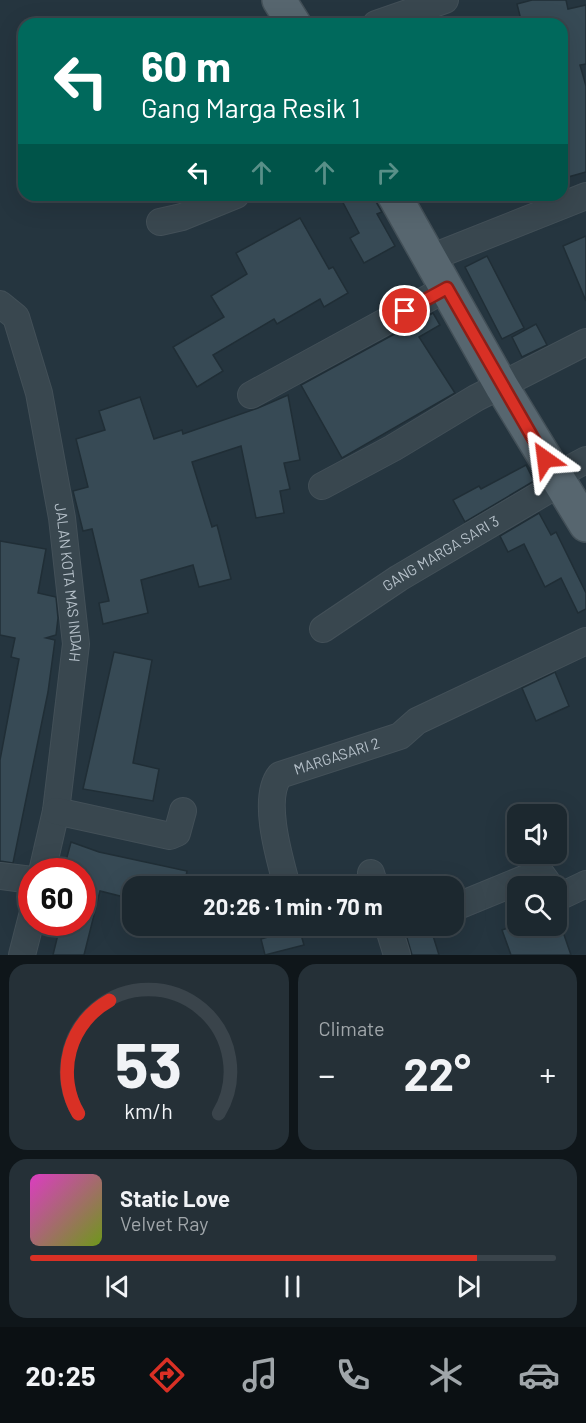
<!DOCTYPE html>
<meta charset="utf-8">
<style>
body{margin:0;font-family:Barlow,sans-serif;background:#253037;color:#f1f3f6;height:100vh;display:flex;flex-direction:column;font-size:22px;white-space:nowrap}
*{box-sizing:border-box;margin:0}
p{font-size:20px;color:#a0a6aa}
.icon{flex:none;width:33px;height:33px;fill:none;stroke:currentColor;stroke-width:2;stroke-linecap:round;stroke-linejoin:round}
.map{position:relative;height:955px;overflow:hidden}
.panel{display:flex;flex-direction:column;gap:9px;padding:9px;background:#0f161a;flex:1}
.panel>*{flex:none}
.banner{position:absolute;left:18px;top:18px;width:550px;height:183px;border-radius:18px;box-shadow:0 6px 24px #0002,0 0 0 2px #3a444b;background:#00695c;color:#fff;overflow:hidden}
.fabs{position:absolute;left:507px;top:804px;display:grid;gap:12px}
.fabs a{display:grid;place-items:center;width:60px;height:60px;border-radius:12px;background:#1c282f;box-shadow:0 6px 24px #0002,0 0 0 2px #3a444b;font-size:30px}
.speed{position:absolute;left:18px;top:858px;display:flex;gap:12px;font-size:30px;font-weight:700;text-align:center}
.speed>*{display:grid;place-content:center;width:78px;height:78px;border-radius:50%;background:#1c282f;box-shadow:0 6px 24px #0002,0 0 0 2px #3a444b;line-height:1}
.speed .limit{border:9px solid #d22;background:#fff;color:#111}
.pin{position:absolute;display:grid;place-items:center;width:51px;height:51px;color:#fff;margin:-26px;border:3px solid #fff;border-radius:50%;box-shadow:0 2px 6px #0007}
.me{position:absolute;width:66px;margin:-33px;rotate:329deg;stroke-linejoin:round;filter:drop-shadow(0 0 4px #0008)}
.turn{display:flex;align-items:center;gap:21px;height:126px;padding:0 24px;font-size:27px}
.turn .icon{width:78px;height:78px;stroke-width:2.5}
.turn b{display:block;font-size:42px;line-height:51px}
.lanes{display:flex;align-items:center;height:57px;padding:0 24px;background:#0003;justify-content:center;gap:30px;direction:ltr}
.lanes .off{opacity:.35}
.big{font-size:45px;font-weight:700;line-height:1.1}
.panel .tile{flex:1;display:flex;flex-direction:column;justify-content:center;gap:9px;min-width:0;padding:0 21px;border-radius:18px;background:#253037}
.panel .dial{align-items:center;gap:0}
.dial svg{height:156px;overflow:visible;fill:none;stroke:#3a444b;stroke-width:7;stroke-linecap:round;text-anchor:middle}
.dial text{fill:#f1f3f6;stroke:none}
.song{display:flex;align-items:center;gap:18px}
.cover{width:72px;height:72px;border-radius:9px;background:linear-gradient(135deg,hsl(310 70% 55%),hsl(80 70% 35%))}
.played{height:6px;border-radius:3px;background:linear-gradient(90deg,#d93025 85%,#3a444b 85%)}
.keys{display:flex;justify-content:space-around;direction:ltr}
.heat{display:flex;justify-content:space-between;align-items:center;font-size:33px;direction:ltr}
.panel .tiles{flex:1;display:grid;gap:9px;grid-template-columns:1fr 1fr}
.tile:last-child{grid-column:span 2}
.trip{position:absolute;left:122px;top:876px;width:342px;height:60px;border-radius:18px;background:#1c282f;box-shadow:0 6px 24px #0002,0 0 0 2px #3a444b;font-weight:700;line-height:60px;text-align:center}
.menu{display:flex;height:96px;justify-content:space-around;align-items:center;background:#0b1013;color:#a0a6aa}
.menu .icon{width:42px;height:42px}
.menu .active{color:#d93025}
.menu b{font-size:27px;color:#f1f3f6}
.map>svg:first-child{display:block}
.building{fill:#374a55;stroke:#202e36;stroke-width:1.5}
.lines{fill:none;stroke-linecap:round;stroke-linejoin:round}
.minor-casing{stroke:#435058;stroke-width:28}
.major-casing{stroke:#435058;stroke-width:36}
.minor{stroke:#39474f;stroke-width:26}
.major{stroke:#57666f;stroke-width:33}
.route-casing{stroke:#8d1f18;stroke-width:15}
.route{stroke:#d93025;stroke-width:10}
.labels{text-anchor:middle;stroke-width:6;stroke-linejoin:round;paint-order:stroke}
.street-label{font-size:15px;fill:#b6c1ca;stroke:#1e2c34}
</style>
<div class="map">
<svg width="586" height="955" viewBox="0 0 586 955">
<rect width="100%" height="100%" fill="#25353f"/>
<g class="building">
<path d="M532,0H566L568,9L586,5V64L580,65L586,86V172L568,177L562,159V24H522L517,4Z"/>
<path d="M339,195H372L382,212L377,214L395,246L364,263L350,238L359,233Z"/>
<path d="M300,218L329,269L333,267L348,293L324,307L320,299L277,324L274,319L213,355L223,371L197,387L173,347L224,317L211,296L247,274L236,253Z"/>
<path d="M586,236V301L563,246Z"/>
<path d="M487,256L524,328L502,339L465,267Z"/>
<path d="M433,313L440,325L419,337L455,393L342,458L301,385Z"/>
<path d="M536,324L547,345L522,357L512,337Z"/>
<path d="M288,395L300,460L284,463L290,489L280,491L284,513L256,518L241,446L192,462L212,527L217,525L231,579L199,587L193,565L141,580L148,613L103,624L99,603L109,601L92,529L83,531L73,491L88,487L76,439L105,430L99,411L140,397L154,439L182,430L183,434L258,408Z"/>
<path d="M526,465L534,481L465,522L453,500L479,486L481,489Z"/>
<path d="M539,513L551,535L556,532L586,593V609L578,613L561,578L545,587L524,544L508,552L500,536Z"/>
<path d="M0,541L46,549L38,593L56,597L58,618L56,635L46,638L55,640L48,692L13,863L0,861V760L19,659L11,657L15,638L0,635Z"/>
<path d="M114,652L152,660L133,763L159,769L153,801L83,789Z"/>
<path d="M555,672L569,706L536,721L522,688Z"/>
<path d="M71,842L99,852L187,871L184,886H132V899L100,891L84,955H53L61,922H82V872H63Z"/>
<path d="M423,926H430L439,955H412L405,931Z"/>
<path d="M513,926H561L571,955H511L502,930Z"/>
<path d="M299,928L304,945L265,955L261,939Z"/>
</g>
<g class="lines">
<g class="minor-casing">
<g id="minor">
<path d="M376,24L445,0"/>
<path d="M160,222L182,217L236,195"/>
<path d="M430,258L586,196"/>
<path id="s1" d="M0,304L16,317L39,393L62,518L76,644L56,811L42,872"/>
<path d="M251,395L447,288"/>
<path d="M556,476L586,460"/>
<path d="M322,486L393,448L476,398L586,342"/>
<path id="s2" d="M323,629L399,578L560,483"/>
<path d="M56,811L170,836L177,833L183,811"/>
<path d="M371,873L375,886"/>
<path d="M0,876L32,880"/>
<path id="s3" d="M287,886C280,860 261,798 280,775L400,736L417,721L586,641"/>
<path d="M556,895L561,896L586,884"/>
<path d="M453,908L536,874L542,875L550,886"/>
<path d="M388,926L397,955"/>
<path d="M22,955L32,916"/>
</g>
</g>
<g class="major-casing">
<g id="major">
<path d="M279,0L294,24"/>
<path d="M394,195L502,387L586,525"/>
</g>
</g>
<use href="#minor" class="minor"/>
<use href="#major" class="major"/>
</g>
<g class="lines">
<g class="route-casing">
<path id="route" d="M405,311L447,288L545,459"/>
</g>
<use href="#route" class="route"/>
</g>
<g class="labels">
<g class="street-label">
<text dy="5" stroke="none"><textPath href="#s2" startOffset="140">GANG MARGA SARI 3</textPath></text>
<text dy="5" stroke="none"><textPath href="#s1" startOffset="292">JALAN KOTA MAS INDAH</textPath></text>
<text dy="5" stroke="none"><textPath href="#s3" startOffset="174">MARGASARI 2</textPath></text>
</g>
</g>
</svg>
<div class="fabs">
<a><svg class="icon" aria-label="sound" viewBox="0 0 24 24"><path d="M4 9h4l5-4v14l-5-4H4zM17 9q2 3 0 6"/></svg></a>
<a><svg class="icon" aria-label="search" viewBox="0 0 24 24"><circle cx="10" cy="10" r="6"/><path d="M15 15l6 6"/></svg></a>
</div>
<div class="speed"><div class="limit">60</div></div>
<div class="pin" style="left:405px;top:311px;background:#d93025"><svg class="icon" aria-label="arrive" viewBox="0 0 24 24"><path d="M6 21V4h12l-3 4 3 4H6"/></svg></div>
<svg class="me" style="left:545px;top:459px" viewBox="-20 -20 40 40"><path d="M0-17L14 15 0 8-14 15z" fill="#d93025" stroke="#fff" stroke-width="4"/></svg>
<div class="trip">20:26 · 1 min · 70 m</div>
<div class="banner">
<div class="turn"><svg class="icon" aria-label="left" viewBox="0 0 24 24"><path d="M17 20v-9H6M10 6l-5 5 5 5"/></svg><div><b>60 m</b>Gang Marga Resik 1</div></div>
<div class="lanes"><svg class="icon" aria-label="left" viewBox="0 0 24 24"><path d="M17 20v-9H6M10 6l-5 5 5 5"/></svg><svg class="icon off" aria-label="ahead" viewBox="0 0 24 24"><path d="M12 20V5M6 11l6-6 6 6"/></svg><svg class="icon off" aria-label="ahead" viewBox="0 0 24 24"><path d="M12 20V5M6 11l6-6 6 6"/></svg><svg class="icon off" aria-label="right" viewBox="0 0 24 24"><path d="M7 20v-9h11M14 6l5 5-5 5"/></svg></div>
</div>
</div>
<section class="panel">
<div class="tiles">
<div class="tile dial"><svg viewBox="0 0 100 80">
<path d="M14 69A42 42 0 1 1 86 69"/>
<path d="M14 69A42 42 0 0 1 30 11" stroke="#d93025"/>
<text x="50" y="56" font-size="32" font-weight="700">53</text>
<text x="50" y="72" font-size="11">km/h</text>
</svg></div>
<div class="tile"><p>Climate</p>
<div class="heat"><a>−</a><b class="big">22°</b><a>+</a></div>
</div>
<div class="tile">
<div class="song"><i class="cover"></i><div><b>Static Love</b><p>Velvet Ray</p></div></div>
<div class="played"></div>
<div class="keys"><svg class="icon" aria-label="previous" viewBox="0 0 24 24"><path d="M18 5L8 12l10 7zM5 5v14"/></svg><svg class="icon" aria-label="pause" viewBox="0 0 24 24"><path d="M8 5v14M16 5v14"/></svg><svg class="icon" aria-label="next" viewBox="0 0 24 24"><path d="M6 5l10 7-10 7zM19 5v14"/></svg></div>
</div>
</div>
</section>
<nav class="menu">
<b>20:25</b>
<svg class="icon active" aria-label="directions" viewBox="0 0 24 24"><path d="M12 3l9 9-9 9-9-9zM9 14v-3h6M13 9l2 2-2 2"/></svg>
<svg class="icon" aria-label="music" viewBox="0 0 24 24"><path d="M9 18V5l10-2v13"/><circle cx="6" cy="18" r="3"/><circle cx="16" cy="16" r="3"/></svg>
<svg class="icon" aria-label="phone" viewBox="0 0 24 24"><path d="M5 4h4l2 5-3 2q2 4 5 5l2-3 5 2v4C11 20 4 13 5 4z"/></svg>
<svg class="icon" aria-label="climate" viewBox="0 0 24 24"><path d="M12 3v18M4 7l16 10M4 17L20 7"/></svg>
<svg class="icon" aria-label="car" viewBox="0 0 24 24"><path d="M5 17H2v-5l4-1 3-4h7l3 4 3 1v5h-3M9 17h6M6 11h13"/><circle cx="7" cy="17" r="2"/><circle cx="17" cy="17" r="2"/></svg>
</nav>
